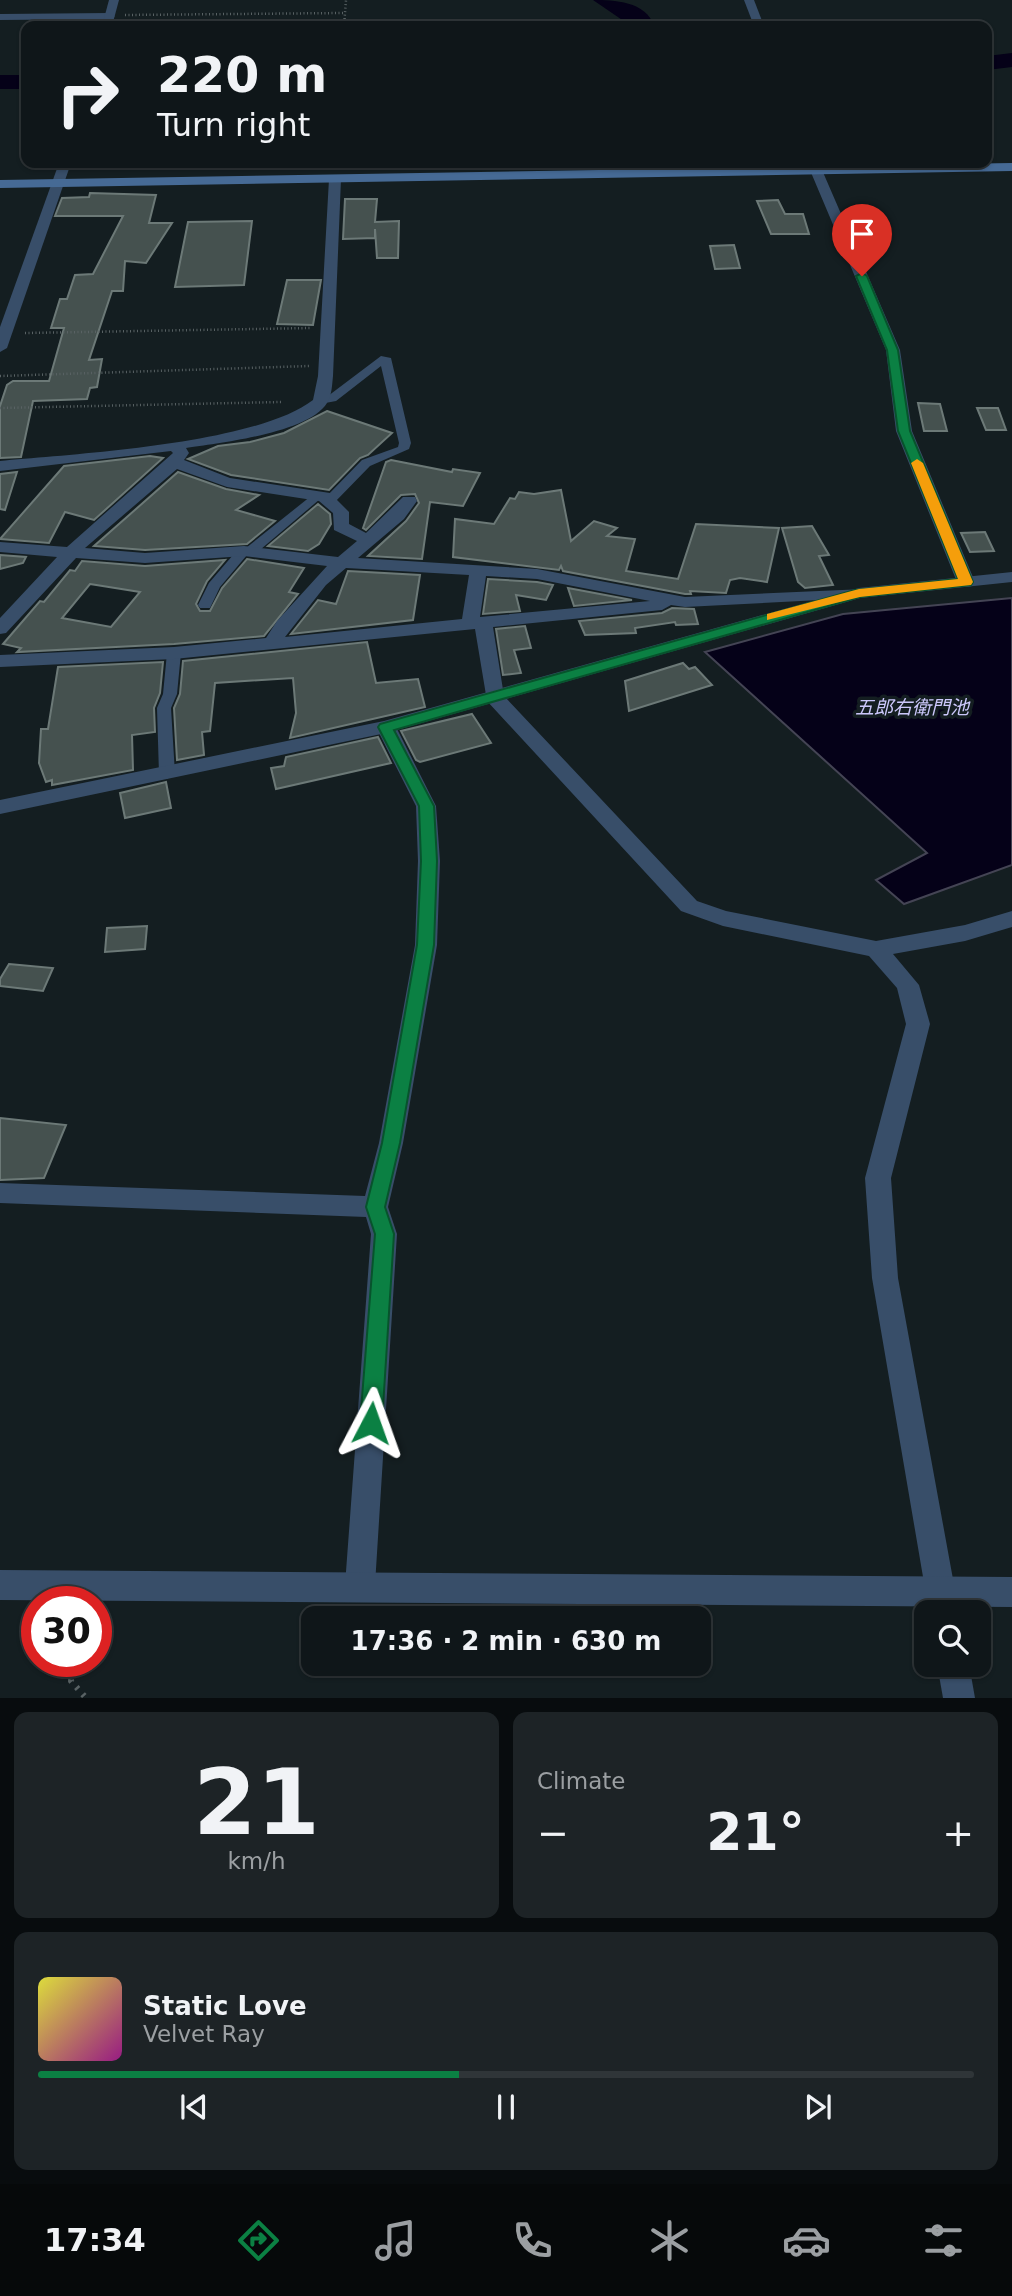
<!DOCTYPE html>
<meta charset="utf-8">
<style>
body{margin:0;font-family:"DejaVu Sans","Noto Sans JP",sans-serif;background:#1d2326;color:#f1f3f6;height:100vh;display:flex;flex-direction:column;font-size:26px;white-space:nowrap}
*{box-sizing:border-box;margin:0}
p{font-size:23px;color:#9b9fa2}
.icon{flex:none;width:38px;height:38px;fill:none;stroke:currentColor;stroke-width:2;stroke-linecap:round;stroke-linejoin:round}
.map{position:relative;height:1698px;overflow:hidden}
.side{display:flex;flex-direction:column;gap:14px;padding:14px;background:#080c0e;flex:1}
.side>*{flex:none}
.hud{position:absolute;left:21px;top:21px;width:971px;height:147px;border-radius:14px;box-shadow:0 2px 5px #0004,0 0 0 2px #2f3538;background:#0f1619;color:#f1f3f6;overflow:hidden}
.buttons{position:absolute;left:914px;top:1600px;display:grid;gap:14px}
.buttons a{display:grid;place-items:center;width:77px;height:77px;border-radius:14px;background:#0f1619;box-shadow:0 2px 5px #0004,0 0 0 2px #2f3538;font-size:35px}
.speed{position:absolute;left:21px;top:1586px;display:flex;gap:14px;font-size:35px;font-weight:700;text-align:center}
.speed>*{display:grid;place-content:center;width:91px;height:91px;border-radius:50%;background:#0f1619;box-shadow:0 2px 5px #0004,0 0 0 2px #2f3538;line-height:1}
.speed .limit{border:10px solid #d22;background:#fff;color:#111}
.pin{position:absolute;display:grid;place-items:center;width:60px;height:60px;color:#fff;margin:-72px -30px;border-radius:50% 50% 50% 0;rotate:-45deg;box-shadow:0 0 7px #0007}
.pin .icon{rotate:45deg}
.me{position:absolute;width:77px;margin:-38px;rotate:4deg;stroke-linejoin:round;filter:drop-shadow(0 0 5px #0008)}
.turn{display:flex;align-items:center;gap:24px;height:147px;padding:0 21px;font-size:32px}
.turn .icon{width:91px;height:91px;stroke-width:2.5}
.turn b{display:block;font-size:49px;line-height:60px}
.big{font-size:52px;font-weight:800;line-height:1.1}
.side .widget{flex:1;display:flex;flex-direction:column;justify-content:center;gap:10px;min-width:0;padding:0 24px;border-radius:14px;background:#1d2326}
.side .dial{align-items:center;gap:0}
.dial b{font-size:91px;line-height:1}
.song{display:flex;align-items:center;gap:21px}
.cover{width:84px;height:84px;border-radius:10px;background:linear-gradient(135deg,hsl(60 70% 55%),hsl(310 70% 35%))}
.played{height:7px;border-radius:4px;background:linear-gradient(90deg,#0b8043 45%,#2f3538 45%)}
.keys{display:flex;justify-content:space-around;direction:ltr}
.heat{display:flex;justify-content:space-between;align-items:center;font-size:38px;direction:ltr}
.side .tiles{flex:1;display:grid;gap:14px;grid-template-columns:1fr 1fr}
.widget:last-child{grid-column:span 2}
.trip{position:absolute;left:301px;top:1606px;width:410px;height:70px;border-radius:14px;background:#0f1619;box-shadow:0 2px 5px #0004,0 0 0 2px #2f3538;font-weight:800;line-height:70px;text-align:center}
.dock{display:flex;height:112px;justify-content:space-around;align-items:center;background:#06090a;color:#9b9fa2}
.dock .icon{width:49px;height:49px}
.dock .selected{color:#0b8043}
.dock b{font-size:32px;color:#f1f3f6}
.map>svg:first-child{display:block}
.water{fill:#050118;stroke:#444454;stroke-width:2}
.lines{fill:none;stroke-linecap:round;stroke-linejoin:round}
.river{fill:#050118;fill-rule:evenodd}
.building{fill:#45514f;stroke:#6c7977;stroke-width:2;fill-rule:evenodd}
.path-far1{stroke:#596264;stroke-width:2.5;stroke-dasharray:1 2.5;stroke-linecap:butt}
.path{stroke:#596264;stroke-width:6;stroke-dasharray:2.5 7;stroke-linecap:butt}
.service{fill:#384e69;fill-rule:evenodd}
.minor{fill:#384e69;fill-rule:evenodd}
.tertiary{fill:#384e69;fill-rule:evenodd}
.secondary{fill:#466a95;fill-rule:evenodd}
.route{fill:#0b8043;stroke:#07532c;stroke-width:2}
.slow{fill:#f59e0b}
.labels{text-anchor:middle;stroke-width:7;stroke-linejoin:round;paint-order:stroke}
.water-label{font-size:19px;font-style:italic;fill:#cbc7fa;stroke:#141e21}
</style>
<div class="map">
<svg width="1012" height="1698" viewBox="0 0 1012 1698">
<rect width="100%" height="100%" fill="#141e21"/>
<path class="water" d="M1012,598V865L904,904L876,880L927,853L705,652L843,614Z"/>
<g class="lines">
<g class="river">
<path d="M593,0C614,0 646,1 654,26H631Z"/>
<path d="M1012,53V67L987,70V56Z"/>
<rect x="0" y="75" width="26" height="14"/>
</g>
</g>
<g class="building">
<path d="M90,193L156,195L149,223H172L146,263L125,261L123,291H112L89,360L102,359L97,387L90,388L87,399L33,401L21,457L0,458V406L7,385L13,381H49L64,328H51L60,299H67L75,275L93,274L123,216H55L62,198L89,197Z"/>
<path d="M345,199H377L375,222L399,221L398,258H377L375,229V238L343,239Z"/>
<path d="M778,200L785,214H803L809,234H771L757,201Z"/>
<path d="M252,221L244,285L175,287L188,222Z"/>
<path d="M734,245L740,268L715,269L710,246Z"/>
<path d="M287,280H321L313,325L277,324Z"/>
<path d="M918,403L940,404L947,431H924Z"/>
<path d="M977,408H998L1006,430H986Z"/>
<path d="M327,411L392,433L368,455L360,458L329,490L231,475L188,459L218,446L250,442L284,433Z"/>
<path d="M150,456L163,458L94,520L65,512L49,543L0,539L64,466Z"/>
<path d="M391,460L452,472L453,469L480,473L463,506L430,502L422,559L368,556L406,521L419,503L415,494L401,495L366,530L363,528L386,462Z"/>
<path d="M17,472L5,510L0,509V474Z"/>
<path d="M178,472L226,489L259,495L236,510L275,521L247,544L145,550L94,546Z"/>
<path d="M561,490L571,541L594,521L617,528L607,536L635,539L626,571L678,579L696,524L779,528L767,582L740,578L730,580L726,593L690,591L691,594H685L563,571L561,566L559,570L453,557L455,519L494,524L510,498L515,499L519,492L534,494Z"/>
<path d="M318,504L330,514L331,524L319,544L308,551L268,546Z"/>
<path d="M812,526L829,555L819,556L833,585L805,588L798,582L782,528Z"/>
<path d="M985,532L994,551L970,552L961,533Z"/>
<path d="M0,555L26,557L23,563L0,569Z"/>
<path d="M247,559L304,568L289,592L298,594L264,636L174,644L17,652L21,648L3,644L40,601L44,602L70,570L75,571L82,561L145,566L225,560L207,581L196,604L200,611H210L222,588ZM90,584L140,592L111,627L62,618Z"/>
<path d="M348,571L420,575L413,620L291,634L318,600L336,604Z"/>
<path d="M488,579L537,582L553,585L546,600L516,595L520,611L483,614Z"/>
<path d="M568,588L632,600L574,606Z"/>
<path d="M672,608L694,609L698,624L676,625L675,622L635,628L636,633L585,635L579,621L662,613Z"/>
<path d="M525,626L531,648L514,650L521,673L503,675L496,629Z"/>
<path d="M367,642L376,683L418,679L425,707L290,738L296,713L293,678L215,683L210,731L202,732L204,755L177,760L174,708L180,694L183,661Z"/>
<path d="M163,662L160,693L154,708L155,732L132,735L133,770L52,785V780L46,782L39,763L41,729H48L58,667Z"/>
<path d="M683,663L689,669L695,667L712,685L629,711L625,681Z"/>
<path d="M472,714L491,743L420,762L416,760L401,731Z"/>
<path d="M378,737L391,763L276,789L271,768L284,766L286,757Z"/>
<path d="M166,782L171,808L125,818L120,793Z"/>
<path d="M147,926L145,949L105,952L107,928Z"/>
<path d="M9,964L53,968L43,991L0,986V979Z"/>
<path d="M0,1118L66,1125L44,1178L0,1180Z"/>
</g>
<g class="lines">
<g class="path-far1">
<path d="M125,15L344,13"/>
<path d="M344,26L346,0"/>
<path d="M25,333L311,328"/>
<path d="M0,376L309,366"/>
<path d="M0,408L281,402"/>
</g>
<path class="path" d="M75,1661L71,1681L86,1698"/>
<g class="service">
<path d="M381,356L391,358L411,443L409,449L370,466L333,504H325V498L362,460L398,447L399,443L381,366L336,401L320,404L314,401L328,396Z"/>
<path d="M316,492L320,493V499L254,555H247L220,587L210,608H200L198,605L209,583L239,548H246Z"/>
<path d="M174,649L181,653L177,694L171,708L175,774L167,779L159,774L157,708L163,694L167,653Z"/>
</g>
<g class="minor">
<path d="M744,0H754L764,26H754Z"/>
<path d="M0,14L110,13L115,16L110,19L0,20Z"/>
<path d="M807,163H819L900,350L912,431L975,582L972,586L966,587L957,582L896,431L886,350Z"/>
<path d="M335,175L341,179L333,376C332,385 332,395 327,403C309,433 219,443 186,448L189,453L184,460L230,478L330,493L349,512V524L366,533L403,497H415L417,501L404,519L358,558L537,569L685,597L865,589L868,593L859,598L685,607L671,605L662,610L493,627L504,696L697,901L726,911L876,941L965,925L1012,911V927L965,941L893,954L919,985L930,1024L891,1178L898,1278L959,1612H929L872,1278L865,1178L906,1024L897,988L869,956L723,926L681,911L487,701L475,629L174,659L0,667V655L174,647L266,638L277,621L327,566L244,556L145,563L76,558L6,633L0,634V618L57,557L0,552V542L67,547L173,453L171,451L0,471V461C76,454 256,444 313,400L318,376L329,179ZM177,469L227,487L319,501L333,513L334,530L357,541L338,557L244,546L145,553L85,548ZM346,568L469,575L462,619L285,637L326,585ZM486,576L537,579L650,601L480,617Z"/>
<path d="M386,721L396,727L436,806L440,861L437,945L403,1143L388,1207L397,1234L375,1585L371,1595L360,1600L349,1595L345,1585L371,1234L366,1217L0,1203V1183L365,1196L379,1143L415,945L418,861L416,806L376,727Z"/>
<path d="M937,1664H969L975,1698H943Z"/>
</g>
<g class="tertiary">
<path d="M109,0H119L112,26H102Z"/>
<path d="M59,163H71L7,348L0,352V327Z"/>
<path d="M1012,572V582L860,598L386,733L0,814V800L384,721L859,588Z"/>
<path d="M0,1570L1012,1577V1607L0,1600Z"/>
</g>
<path class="secondary" d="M1012,163V171L0,188V180Z"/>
</g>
<path class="route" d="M862,273L867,276L898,350L910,431L973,582L971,585L860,597L394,730L434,806L437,861L434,945L400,1143L385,1207L394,1234L382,1423L379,1430L371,1433L364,1430L360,1423L375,1234L366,1207L382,1143L417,945L421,861L419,806L378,727L380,724L855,590L958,579L898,431L887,350L856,276Z"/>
<path class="slow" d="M917,459L923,463L973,582L971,585L860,597L767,620V614L859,589L958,579L911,463Z"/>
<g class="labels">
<g class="water-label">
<text x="912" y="714">五郎右衛門池</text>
</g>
</g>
</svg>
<div class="buttons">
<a><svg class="icon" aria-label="search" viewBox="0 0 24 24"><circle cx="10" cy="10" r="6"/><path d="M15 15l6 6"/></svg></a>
</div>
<div class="speed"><div class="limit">30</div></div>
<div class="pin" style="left:862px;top:276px;background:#d93025"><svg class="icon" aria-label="arrive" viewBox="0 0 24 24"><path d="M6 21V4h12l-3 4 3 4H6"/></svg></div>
<svg class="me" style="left:371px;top:1423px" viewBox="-20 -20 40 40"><path d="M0-17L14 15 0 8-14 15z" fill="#0b8043" stroke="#fff" stroke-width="4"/></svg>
<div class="trip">17:36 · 2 min · 630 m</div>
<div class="hud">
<div class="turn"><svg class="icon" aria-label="right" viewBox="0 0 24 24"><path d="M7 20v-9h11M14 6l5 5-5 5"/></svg><div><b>220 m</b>Turn right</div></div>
</div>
</div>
<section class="side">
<div class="tiles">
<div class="widget dial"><b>21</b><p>km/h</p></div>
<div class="widget"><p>Climate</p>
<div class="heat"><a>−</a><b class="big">21°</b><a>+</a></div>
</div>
<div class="widget">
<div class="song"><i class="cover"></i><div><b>Static Love</b><p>Velvet Ray</p></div></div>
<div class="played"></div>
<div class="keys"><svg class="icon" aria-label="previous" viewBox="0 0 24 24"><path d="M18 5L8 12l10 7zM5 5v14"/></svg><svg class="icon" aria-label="pause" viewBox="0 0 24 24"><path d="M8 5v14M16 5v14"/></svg><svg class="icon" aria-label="next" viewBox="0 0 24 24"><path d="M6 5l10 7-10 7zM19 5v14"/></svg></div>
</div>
</div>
</section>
<nav class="dock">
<b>17:34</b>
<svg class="icon selected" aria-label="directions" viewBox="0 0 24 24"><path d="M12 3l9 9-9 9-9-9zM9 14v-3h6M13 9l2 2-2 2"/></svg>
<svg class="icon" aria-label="music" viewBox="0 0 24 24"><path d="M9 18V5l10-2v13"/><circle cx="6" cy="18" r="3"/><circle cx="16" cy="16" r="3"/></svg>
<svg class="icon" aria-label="phone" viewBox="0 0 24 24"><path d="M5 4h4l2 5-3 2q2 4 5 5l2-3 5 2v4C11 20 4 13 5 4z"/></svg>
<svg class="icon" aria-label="climate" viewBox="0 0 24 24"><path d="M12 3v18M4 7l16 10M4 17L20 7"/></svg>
<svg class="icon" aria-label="car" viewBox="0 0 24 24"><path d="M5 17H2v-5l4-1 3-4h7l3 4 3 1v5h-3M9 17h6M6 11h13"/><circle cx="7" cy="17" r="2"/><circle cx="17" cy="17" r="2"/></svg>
<svg class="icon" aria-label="filters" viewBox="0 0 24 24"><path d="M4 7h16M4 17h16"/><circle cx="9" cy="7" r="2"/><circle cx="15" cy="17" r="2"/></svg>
</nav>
